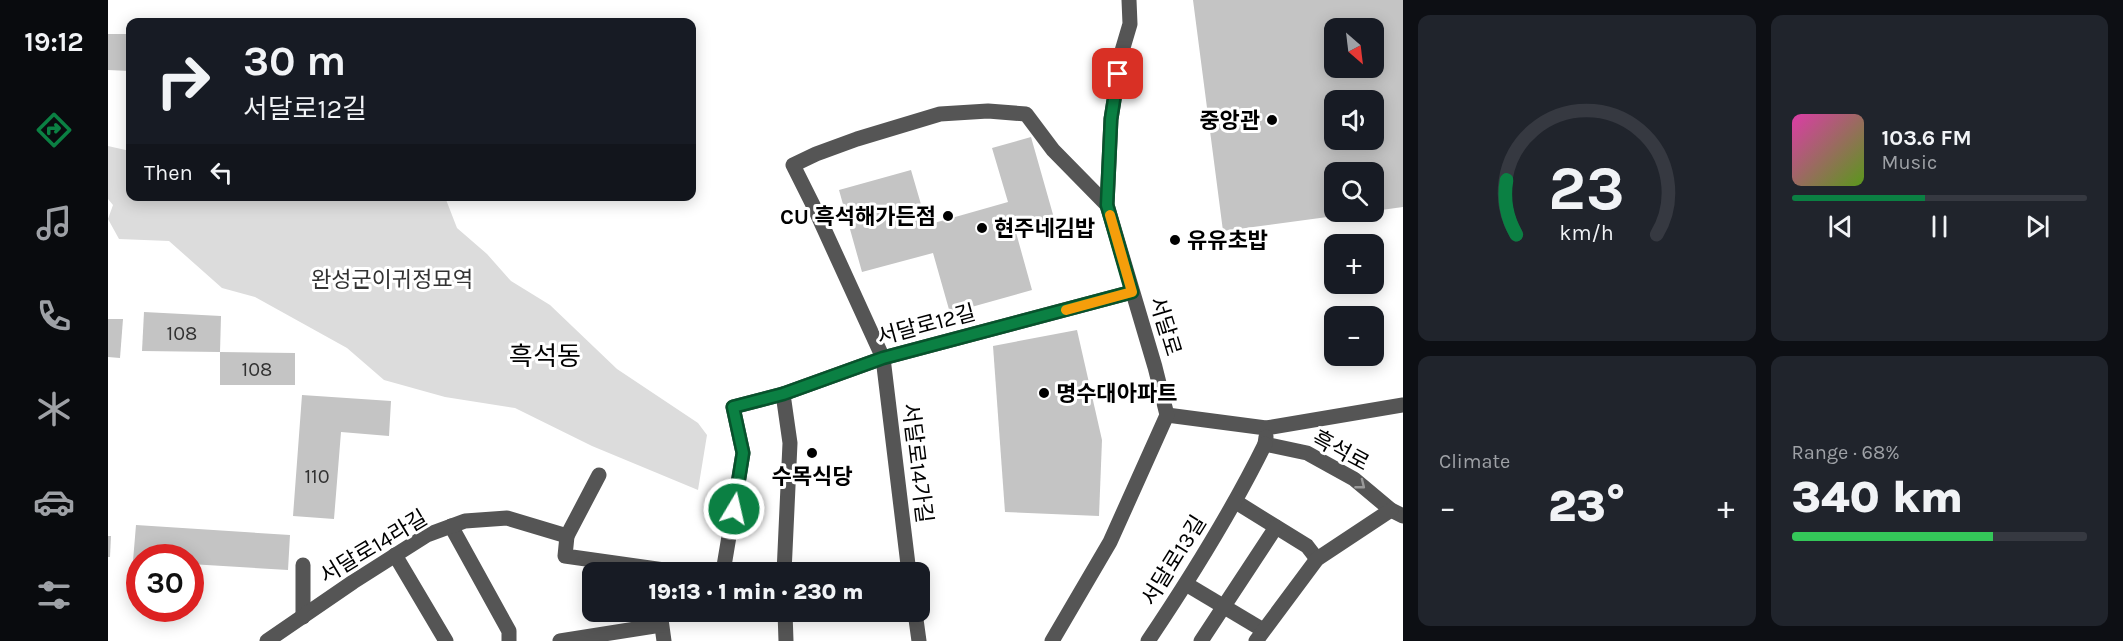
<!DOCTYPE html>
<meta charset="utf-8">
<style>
body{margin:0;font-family:Karla,"Noto Sans KR",sans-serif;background:#20242c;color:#f1f3f6;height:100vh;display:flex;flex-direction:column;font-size:22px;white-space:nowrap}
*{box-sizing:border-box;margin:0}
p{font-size:20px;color:#9ea1a6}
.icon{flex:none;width:33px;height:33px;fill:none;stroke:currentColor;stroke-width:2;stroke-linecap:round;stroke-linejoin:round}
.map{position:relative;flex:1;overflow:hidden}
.drawer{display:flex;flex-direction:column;gap:15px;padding:15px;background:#0d0f14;width:720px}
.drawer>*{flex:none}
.banner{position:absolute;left:18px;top:18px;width:570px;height:183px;border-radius:12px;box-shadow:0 3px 15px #0003;background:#171b24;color:#f1f3f6;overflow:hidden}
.needle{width:39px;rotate:152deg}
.fabs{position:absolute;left:1216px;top:18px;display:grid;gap:12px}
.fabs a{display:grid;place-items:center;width:60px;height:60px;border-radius:12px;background:#171b24;box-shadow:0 3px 15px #0003;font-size:30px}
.speed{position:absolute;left:18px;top:544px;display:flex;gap:12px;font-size:30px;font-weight:700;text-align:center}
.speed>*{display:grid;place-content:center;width:78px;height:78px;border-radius:50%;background:#171b24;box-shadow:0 3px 15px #0003;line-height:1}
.speed .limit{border:9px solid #d22;background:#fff;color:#111}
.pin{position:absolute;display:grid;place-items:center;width:51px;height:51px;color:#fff;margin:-26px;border-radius:12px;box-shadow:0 3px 9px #0006}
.me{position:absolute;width:66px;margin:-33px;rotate:9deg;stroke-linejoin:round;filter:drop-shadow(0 0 4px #0008)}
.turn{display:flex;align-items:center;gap:21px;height:126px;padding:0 18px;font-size:27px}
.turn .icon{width:78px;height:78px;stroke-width:2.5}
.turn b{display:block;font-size:42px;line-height:51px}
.then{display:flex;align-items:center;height:57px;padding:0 18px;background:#0003;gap:12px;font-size:22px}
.big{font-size:45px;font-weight:800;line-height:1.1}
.drawer .card{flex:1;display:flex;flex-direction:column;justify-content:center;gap:9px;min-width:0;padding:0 21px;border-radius:12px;background:#20242c}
.drawer .dial{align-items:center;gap:0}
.dial svg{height:156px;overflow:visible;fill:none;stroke:#363941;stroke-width:7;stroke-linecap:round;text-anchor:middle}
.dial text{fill:#f1f3f6;stroke:none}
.song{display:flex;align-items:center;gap:18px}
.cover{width:72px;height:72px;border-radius:9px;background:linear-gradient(135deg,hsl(320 70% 55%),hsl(90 70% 35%))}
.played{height:6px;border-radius:3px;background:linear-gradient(90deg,#0b8043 45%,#363941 45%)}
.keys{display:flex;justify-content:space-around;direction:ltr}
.heat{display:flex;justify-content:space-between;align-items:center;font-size:33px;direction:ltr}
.charge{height:9px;border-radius:4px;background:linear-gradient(90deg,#34c759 68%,#363941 0)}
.drawer .tiles{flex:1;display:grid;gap:15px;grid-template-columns:repeat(2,1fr)}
.trip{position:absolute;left:474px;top:562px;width:348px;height:60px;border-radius:12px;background:#171b24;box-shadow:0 3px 15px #0003;font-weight:800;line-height:60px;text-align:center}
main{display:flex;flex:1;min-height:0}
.dock{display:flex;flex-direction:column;width:108px;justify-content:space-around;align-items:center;background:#090b0e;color:#9ea1a6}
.dock .icon{width:42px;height:42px}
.dock .selected{color:#0b8043}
.dock b{font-size:27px;color:#f1f3f6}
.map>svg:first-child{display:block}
.green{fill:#dcdcdc}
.building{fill:#c4c4c4;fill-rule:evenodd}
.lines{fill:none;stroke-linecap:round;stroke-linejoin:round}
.minor{stroke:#555;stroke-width:15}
.oneway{stroke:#999}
.route-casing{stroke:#07532c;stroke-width:15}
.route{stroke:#0b8043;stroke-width:10}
.slow{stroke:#f59e0b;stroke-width:10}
.poi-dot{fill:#000;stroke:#fff;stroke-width:2}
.labels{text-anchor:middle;stroke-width:6;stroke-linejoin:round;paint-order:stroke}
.number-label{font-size:20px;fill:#313131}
.poi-label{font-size:22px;font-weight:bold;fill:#000;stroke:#fff;text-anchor:start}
.park-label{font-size:22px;fill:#333;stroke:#fff}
.street-label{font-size:22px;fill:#000;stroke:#fff}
.quarter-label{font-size:26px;fill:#000;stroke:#fff}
</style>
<main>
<nav class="dock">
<b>19:12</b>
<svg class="icon selected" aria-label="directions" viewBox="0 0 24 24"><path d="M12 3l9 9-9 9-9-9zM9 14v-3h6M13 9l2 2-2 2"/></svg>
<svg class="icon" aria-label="music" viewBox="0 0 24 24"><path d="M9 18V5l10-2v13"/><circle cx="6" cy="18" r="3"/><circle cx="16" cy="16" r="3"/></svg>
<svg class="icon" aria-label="phone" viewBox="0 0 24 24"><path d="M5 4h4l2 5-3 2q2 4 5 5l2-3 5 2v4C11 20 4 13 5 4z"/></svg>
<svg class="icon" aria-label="climate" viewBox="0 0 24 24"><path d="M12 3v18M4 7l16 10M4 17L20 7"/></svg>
<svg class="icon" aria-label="car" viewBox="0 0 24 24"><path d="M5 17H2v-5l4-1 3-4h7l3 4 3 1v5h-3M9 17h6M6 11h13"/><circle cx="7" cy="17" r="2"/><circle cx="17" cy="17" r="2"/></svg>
<svg class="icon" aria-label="filters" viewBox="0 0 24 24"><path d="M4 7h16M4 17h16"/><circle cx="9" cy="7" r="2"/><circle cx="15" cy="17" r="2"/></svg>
</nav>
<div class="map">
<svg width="1295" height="641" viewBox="0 0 1295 641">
<rect width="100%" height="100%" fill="#fff"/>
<path class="green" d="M0,146L22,151V196L337,197L349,228L379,254L403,281L442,305L509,369L590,423L599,435L590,490L484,446L407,408L337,397L276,380L239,348L147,297L114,288L61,241L11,239L0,219L5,205L0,199Z"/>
<g class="building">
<path d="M1085,0H1295V207L1266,211V172H1227V212L1249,213L1115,231ZM1227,28H1266V68H1227ZM1227,100H1266V140H1227Z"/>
<path d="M0,34H22V71L0,70Z"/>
<path d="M923,137L946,218L907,229L924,290L842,313L825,253L754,272L731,190L803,170L819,225L900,202L884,148Z"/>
<path d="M36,312L113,316L112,352L34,351Z"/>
<path d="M0,319H15L12,358L0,357Z"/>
<path d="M969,330L994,440L991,516L897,512L885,346Z"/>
<path d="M112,352L187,353V385H112Z"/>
<path d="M194,395L283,401L281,436L233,432L226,519L185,516Z"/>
<path d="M28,525L182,535L180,570L82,564V558H32V562L25,561Z"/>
<path d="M0,536H3L2,557H0Z"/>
</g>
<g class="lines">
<g class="minor">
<path d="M675,394L682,443L676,573"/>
<path d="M1059,415L1158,428L1295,405"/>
<path d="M1158,437L1157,444L1199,453L1246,479L1283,510L1295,516"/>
<path d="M1128,502L1199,546L1209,559"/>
<path d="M343,526L401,631V641"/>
<path d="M459,536L491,475"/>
<path d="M287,555L338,641"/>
<path d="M195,565V617"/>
<path d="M615,572L635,453L625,407L675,394L775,358L1024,292"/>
<path d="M801,573L775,358L706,207L685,165L708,154L749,139L832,114L880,111L918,114L945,150L999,205"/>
<path d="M1078,584L1155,630"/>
<path d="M552,612L556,641"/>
<path d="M677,612L678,641"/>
<path d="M807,612L811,641"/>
<path d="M159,641L245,582L319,535L357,521L399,518L459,536L457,556L556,570L632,573"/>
<path d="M452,641L553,625"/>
<path d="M944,641L1002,542L1059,415L1047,367L999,205L1003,119L1014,51L1022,24L1021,0"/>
<path d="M1040,641C1083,577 1123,513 1157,444"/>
<path d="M1093,641L1168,527"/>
<path d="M1148,641L1209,559L1283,510"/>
</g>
</g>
<defs><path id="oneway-chevron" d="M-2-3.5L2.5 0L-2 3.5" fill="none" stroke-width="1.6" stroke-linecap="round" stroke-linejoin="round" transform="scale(1.5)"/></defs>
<use class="oneway" href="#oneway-chevron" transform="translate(1253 485) rotate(38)"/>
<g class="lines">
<g class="route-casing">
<path id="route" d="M626,509L635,453L625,407L675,394L775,358L1024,292L999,205L1003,119L1010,74"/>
</g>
<use href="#route" class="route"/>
<path class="slow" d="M958,310L1024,292L1002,215"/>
</g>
<g class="poi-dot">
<circle cx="1164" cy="120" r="6"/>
<circle cx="840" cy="216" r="6"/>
<circle cx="874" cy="228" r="6"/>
<circle cx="1067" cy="240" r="6"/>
<circle cx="936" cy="393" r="6"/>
<circle cx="704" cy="453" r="6"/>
</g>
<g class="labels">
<g class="number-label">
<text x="74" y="340">108</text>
<text x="149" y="376">108</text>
<text x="209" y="483">110</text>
</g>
<g class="poi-label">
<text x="1152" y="128" text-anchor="end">중앙관</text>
<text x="828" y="224" text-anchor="end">CU 흑석해가든점</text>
<text x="886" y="236">현주네김밥</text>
<text x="1079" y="248">유유초밥</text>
<text x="948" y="401">명수대아파트</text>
<text x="704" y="484" text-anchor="middle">수목식당</text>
</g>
<g class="park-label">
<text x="284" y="287">완성군이귀정묘역</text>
</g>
<g class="street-label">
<text transform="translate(818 324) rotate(-15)" y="8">서달로12길</text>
<text transform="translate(1058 326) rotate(73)" y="8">서달로</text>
<text transform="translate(1233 450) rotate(28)" y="8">흑석로</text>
<text transform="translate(810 463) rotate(83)" y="8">서달로14가길</text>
<text transform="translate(265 546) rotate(-31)" y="8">서달로14라길</text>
<text transform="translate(1065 560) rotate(-58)" y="8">서달로13길</text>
</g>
<g class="quarter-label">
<text x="437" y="365">흑석동</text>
</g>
</g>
</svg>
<div class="fabs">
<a><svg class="needle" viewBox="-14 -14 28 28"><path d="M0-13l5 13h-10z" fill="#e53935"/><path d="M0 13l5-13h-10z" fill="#9ea1a6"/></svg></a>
<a><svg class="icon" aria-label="sound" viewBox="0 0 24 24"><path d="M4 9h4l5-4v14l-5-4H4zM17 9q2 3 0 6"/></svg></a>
<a><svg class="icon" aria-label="search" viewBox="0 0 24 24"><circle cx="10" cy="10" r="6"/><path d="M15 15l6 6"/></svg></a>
<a>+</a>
<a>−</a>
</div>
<div class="speed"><div class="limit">30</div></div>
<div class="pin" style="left:1010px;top:74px;background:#d93025"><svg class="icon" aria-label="arrive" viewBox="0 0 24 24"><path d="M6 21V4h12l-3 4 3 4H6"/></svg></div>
<svg class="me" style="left:626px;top:509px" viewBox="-20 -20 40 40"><circle r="17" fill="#0b8043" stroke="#fff" stroke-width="3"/><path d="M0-11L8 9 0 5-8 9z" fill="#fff"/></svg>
<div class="trip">19:13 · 1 min · 230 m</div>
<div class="banner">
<div class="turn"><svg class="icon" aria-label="right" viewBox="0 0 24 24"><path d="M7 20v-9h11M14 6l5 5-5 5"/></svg><div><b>30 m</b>서달로12길</div></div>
<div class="then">Then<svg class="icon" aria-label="left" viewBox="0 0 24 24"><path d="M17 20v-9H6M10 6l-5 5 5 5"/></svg></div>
</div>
</div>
<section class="drawer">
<div class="tiles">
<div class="card dial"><svg viewBox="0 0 100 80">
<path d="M14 69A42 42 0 1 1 86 69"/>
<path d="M14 69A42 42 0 0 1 9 41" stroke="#0b8043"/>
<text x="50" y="56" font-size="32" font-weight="700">23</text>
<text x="50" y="72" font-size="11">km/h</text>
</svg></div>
<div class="card">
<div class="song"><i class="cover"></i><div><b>103.6 FM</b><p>Music</p></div></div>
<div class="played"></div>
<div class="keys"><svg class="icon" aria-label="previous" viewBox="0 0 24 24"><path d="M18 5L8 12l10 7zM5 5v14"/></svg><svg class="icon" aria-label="pause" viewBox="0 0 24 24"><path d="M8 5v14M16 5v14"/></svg><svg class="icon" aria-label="next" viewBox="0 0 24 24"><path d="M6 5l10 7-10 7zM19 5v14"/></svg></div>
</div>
<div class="card"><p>Climate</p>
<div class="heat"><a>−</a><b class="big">23°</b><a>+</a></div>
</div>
<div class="card"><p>Range · 68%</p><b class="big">340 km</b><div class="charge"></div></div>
</div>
</section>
</main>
